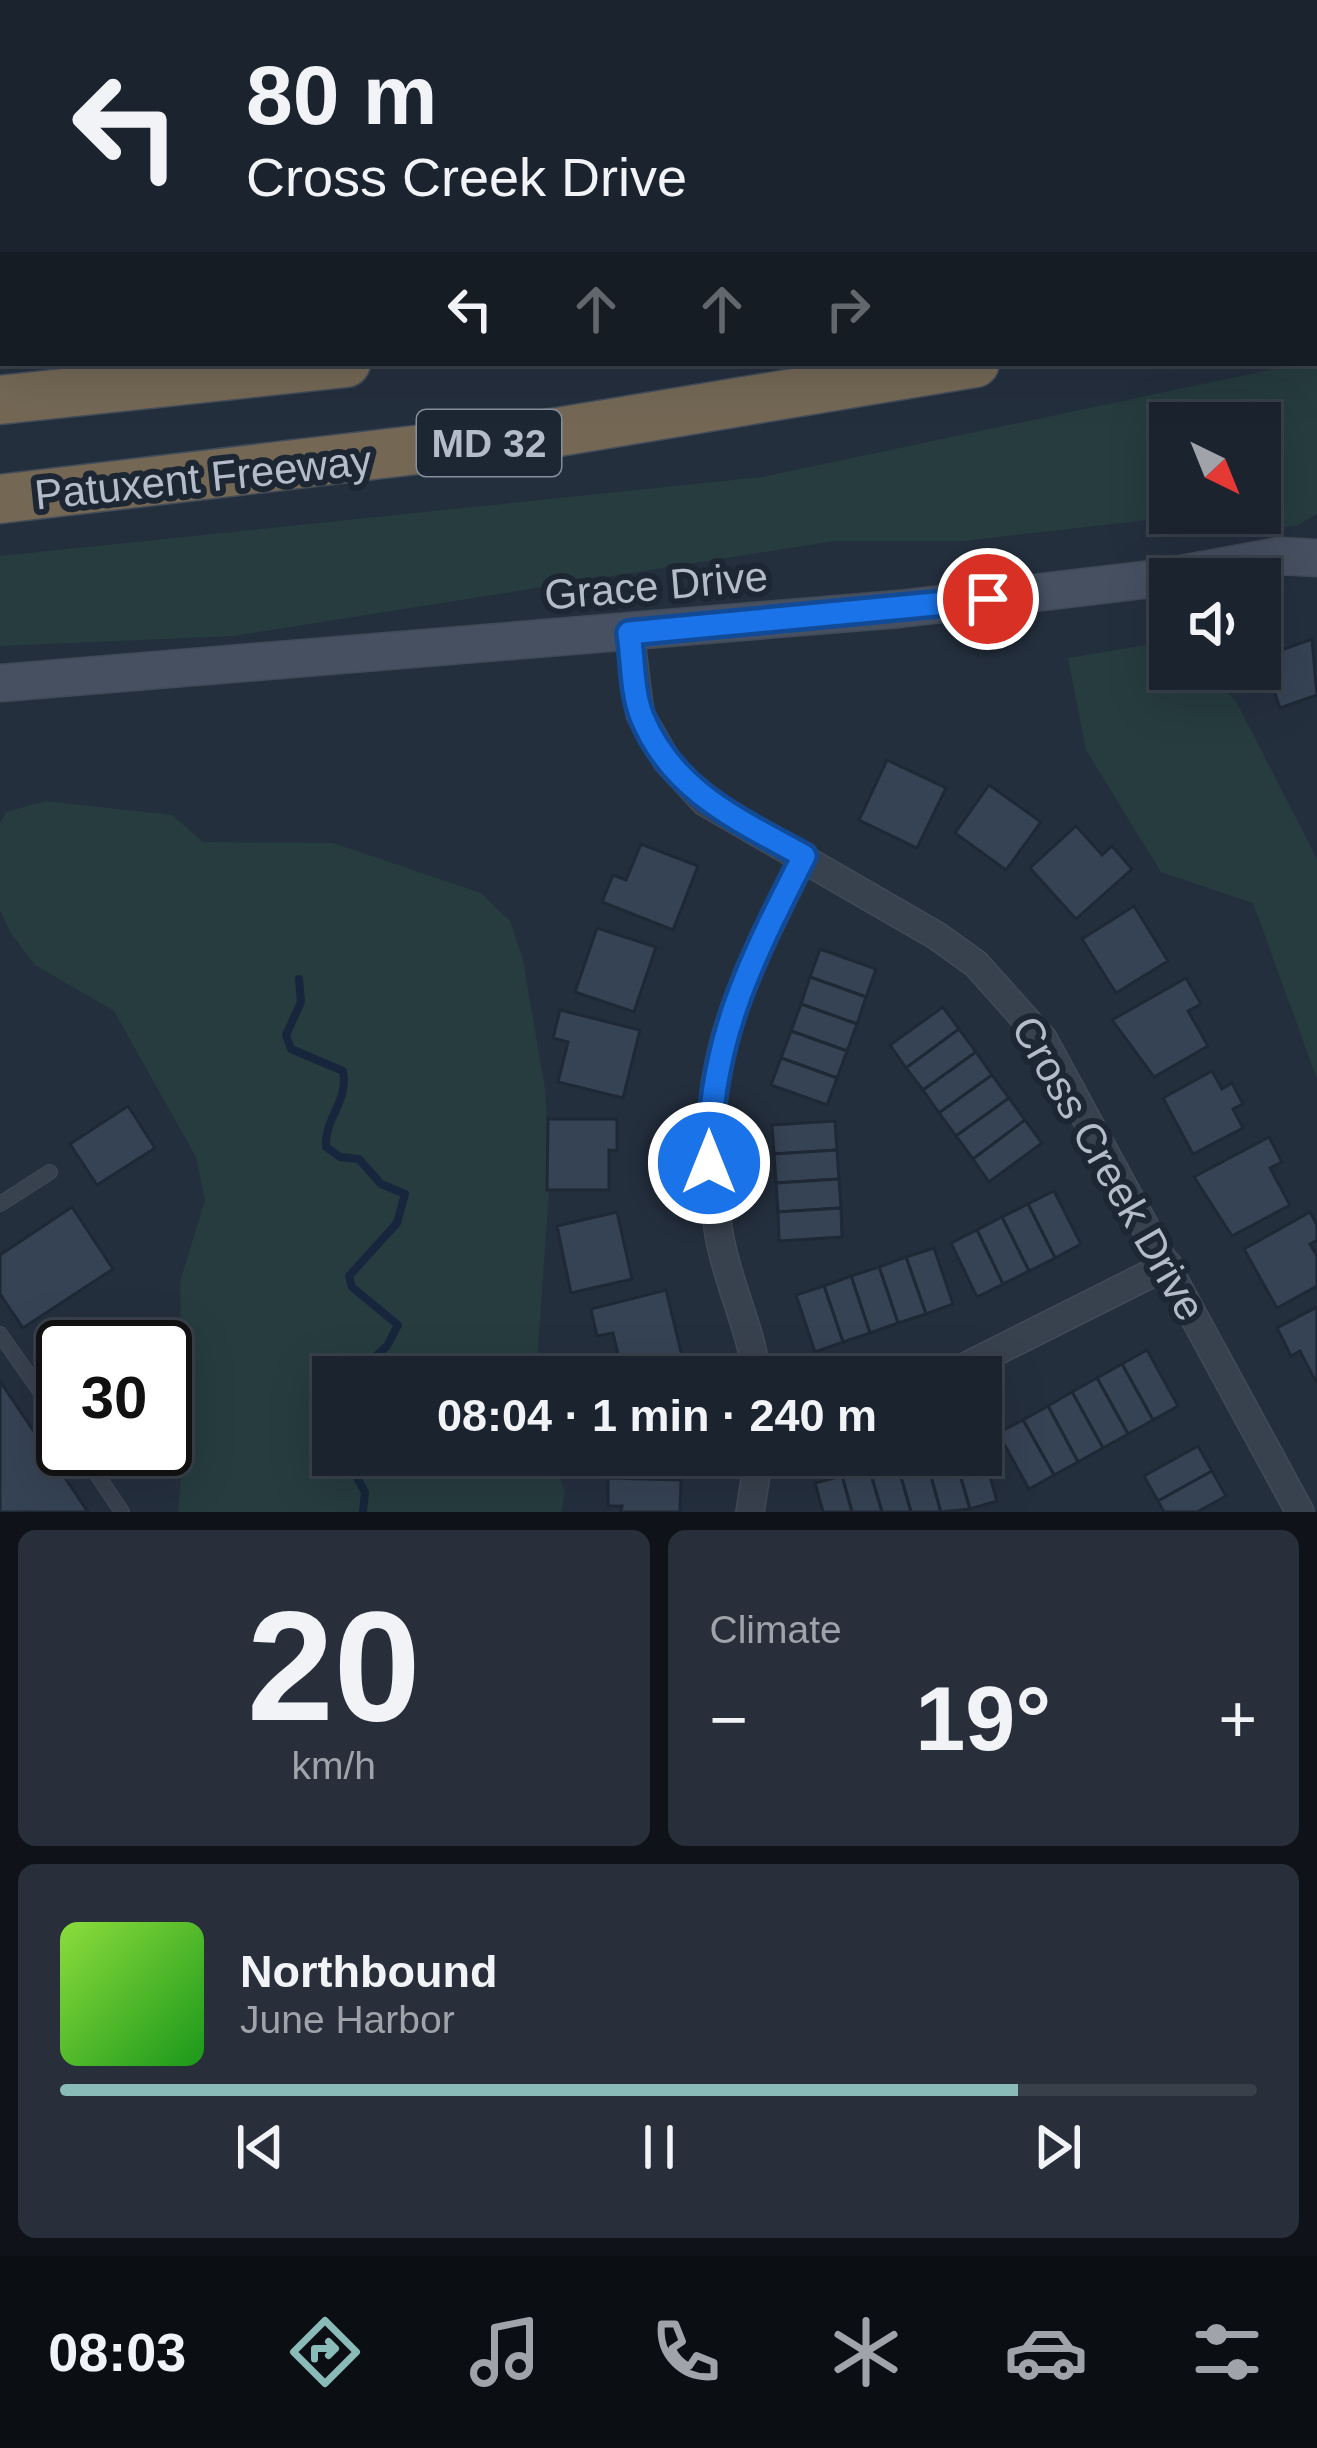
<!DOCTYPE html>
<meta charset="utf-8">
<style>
body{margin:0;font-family:Helvetica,sans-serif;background:#282f3a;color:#f1f3f6;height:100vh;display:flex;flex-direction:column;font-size:45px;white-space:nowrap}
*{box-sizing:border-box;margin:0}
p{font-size:39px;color:#a0a4aa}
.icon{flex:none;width:66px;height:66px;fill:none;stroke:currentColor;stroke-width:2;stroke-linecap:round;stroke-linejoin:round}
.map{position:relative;height:1512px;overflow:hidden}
.details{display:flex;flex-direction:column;gap:18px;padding:18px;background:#0f1319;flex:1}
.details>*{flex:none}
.guide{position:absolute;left:0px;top:0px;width:1317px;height:366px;box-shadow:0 12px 48px #0002,0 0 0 3px #39404a;background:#1b232e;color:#f1f3f6;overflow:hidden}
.needle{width:78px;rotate:137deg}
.tools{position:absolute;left:1149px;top:402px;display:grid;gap:24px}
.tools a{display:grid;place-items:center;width:132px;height:132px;border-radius:0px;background:#1b232e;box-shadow:0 12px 48px #0002,0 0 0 3px #39404a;font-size:60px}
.speed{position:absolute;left:36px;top:1320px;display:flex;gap:24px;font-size:60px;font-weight:700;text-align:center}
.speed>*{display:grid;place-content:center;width:156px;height:156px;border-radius:50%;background:#1b232e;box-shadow:0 12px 48px #0002,0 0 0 3px #39404a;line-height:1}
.speed .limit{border:6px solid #111;border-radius:18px;background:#fff;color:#111}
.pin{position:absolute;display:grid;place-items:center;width:102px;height:102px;color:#fff;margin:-51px;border:6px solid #fff;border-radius:50%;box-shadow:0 3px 12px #0007}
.me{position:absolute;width:132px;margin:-66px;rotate:0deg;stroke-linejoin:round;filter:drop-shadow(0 0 9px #0008)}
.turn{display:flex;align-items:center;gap:42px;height:252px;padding:0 48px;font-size:54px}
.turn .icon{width:156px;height:156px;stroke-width:2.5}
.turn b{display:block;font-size:84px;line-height:102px}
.lanes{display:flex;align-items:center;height:114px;padding:0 48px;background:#0003;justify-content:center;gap:60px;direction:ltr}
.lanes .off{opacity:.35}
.big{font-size:90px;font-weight:600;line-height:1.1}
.details .tile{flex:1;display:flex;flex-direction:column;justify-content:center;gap:18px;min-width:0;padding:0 42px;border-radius:18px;background:#282f3a}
.details .dial{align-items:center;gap:0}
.dial b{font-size:156px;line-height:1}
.song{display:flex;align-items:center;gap:36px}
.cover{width:144px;height:144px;border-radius:18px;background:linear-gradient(135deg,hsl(90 70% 55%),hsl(120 70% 35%))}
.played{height:12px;border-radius:6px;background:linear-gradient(90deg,#8bbbb9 80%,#39404a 80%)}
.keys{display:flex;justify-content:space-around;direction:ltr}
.heat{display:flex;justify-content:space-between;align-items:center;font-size:66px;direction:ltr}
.details .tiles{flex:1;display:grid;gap:18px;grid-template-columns:1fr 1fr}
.tile:last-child{grid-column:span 2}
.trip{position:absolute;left:312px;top:1356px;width:690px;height:120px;border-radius:0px;background:#1b232e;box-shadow:0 12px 48px #0002,0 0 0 3px #39404a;font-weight:600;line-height:120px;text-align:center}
.menu{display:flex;height:192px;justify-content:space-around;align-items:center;background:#0b0e12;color:#a0a4aa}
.menu .icon{width:84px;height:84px}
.menu .on{color:#8bbbb9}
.menu b{font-size:54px;color:#f1f3f6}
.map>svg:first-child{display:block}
.green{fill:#263c3f;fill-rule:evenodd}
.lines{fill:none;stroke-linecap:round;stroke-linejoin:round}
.stream{stroke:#17263c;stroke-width:8}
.building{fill:#364354;stroke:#1f2835;stroke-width:3}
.lane-casing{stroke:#414a57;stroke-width:16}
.street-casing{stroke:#414a57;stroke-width:30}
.secondary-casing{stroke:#414a57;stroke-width:39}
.highway-casing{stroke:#434c59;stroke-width:51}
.lane{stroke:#38414e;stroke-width:14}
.street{stroke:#38414e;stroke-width:27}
.secondary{stroke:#465061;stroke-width:36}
.highway{stroke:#746855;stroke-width:48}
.route-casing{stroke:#114b97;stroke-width:30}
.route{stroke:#1a73e8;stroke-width:21}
.labels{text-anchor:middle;stroke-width:12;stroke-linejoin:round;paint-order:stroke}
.shield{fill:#1d2633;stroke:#878f9c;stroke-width:3}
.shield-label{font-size:39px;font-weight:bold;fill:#b4bcc9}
.street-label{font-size:42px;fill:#b4bcc9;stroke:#1d2633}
</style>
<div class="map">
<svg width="1317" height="1512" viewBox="0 0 1317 1512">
<rect width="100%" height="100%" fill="#242f3e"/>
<g class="green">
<path d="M1317,360V514L1296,526L1254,529L1175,517L964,541H834L234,636L0,646V556L762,477ZM1170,423H1260V513H1170Z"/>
<path d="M1170,641V669H1207L1237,703L1317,859V1079L1253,903L1161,872L1086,750L1068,658Z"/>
<path d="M45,801L172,815L203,842L333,843L481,893L510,921L523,960L545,1089L550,1178L536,1377H333V1455H551L565,1492L561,1512H178L183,1458L180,1282L205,1200L196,1157L114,1011L35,965L10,932L0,910V823L6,812Z"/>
</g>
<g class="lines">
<g class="stream">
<path d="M299,979L301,1002L286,1035L291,1049L343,1071C349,1102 324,1118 326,1147L340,1157L359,1159L381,1184L405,1194L397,1223L349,1276L352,1287L398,1325L387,1346L353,1377"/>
<path d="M344,1455L365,1492L363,1512"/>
</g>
</g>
<g class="building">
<path d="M1312,639L1317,695L1280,708L1262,657Z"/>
<path d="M887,760L946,788L917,848L859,820Z"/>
<path d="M989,785L1041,822L1006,870L955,833Z"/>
<path d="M1076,826L1102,855L1112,846L1132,869L1076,919L1030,868Z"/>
<path d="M641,844L698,866L673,930L602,902L613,875L626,880Z"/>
<path d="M1134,906L1168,961L1116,993L1082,939Z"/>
<path d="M597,928L656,947L634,1012L575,992Z"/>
<path d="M820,949L876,969L866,997L810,977Z"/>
<path d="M810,977L866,997L857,1024L801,1004Z"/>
<path d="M1186,978L1201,1004L1188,1011L1208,1046L1154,1077L1112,1020Z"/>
<path d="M801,1004L857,1024L847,1051L791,1031Z"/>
<path d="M943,1007L959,1029L906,1068L890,1045Z"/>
<path d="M560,1010L640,1030L623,1098L558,1082L568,1042L553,1038Z"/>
<path d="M959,1029L976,1052L923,1090L906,1068Z"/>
<path d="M791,1031L847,1051L837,1078L781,1058Z"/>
<path d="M976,1052L992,1075L939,1113L923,1090Z"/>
<path d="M781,1058L837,1078L827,1105L771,1085Z"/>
<path d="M1212,1071L1222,1089L1232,1083L1243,1104L1233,1109L1243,1128L1193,1154L1163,1098Z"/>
<path d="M992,1075L1009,1098L956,1136L939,1113Z"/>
<path d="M1009,1098L1025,1120L973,1159L956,1136Z"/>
<path d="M128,1106L155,1148L97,1185L70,1144Z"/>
<path d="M548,1119H617V1151L609,1150V1190H547Z"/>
<path d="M1025,1120L1042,1143L989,1182L973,1159Z"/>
<path d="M835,1121L837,1150L774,1154L772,1125Z"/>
<path d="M1269,1137L1282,1162L1270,1168L1290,1205L1232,1236L1194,1177Z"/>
<path d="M837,1150L839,1179L776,1183L774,1154Z"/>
<path d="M839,1179L841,1208L778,1212L776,1183Z"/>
<path d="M1054,1191L1081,1244L1055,1258L1028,1204Z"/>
<path d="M1028,1204L1055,1258L1029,1271L1002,1217Z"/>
<path d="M72,1207L113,1269L23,1328L0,1294V1255Z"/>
<path d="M841,1208L842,1237L779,1241L778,1212Z"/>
<path d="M617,1212L632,1279L571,1293L557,1226Z"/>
<path d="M1310,1212L1317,1225V1240L1310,1244L1317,1256V1286L1277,1308L1244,1249Z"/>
<path d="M1002,1217L1029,1271L1003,1284L977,1230Z"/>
<path d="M977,1230L1003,1284L977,1297L951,1243Z"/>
<path d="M934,1248L953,1304L926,1314L906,1257Z"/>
<path d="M906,1257L926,1314L898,1323L879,1267Z"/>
<path d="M879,1267L898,1323L870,1333L851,1276Z"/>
<path d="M851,1276L870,1333L843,1342L824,1286Z"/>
<path d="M824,1286L843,1342L815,1352L796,1295Z"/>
<path d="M666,1290L682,1356L622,1371L613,1333L597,1336L591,1309Z"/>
<path d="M1317,1307V1381L1316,1382L1300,1351L1291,1356L1277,1328Z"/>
<path d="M1147,1350L1178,1406L1153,1420L1122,1364Z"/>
<path d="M1122,1364L1153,1420L1128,1434L1097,1378Z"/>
<path d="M1097,1378L1128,1434L1103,1448L1072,1392Z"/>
<path d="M0,1381L88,1512H0Z"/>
<path d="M1072,1392L1103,1448L1078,1462L1048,1406Z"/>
<path d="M1048,1406L1078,1462L1054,1475L1023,1420Z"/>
<path d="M1023,1420L1054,1475L1029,1489L998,1433Z"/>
<path d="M981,1445L997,1501L970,1509L954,1455H981Z"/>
<path d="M1198,1446L1212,1471L1158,1501L1144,1476Z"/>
<path d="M925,1455L941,1512H911L896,1460Z"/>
<path d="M925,1455H954L970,1509L941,1512Z"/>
<path d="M896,1460L911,1512H882L869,1468Z"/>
<path d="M869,1468L882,1512H852L842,1476Z"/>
<path d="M1212,1471L1226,1496L1197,1512H1164L1158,1501Z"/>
<path d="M842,1476L852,1512H823L815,1483Z"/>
<path d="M608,1478L681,1480L680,1512H621L622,1506H608Z"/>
</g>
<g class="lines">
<g class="lane-casing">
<g id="lane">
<path d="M0,1204L50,1172"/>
<path d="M0,1334L63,1424"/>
<path d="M80,1449L122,1512"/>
</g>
</g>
<g class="street-casing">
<g id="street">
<path d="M1206,0L1210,3"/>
<path d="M1275,3L1277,0"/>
<path d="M630,633L640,714L667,761L705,802L937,936L976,964L1043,1039L1300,1512"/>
<path d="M757,1377C751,1327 727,1283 719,1234C692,1076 735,993 804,856"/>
<path d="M945,1377L1168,1265"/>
<path d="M750,1512L759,1455"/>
</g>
</g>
<g class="secondary-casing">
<g id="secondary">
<path d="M194,3L205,0"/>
<path d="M0,57L3,56"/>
<path d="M0,683L899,609L1160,578L1279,556L1317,558"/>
</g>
</g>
<g class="highway-casing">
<g id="highway">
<path d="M1314,191L1317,190"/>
<path d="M1314,293L1317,292"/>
<path d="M0,400L346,363"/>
<path d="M0,499L534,436L975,363"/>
</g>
</g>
<use href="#lane" class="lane"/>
<use href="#street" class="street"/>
<use href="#secondary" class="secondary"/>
<use href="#highway" class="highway"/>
</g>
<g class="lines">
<g class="route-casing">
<path id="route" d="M709,1163C709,1042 750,962 804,856C739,820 672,791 642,717C632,693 633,659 629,633L988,599"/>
</g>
<use href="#route" class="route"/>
</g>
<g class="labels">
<rect class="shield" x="417" y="410" width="144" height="66" rx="9"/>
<g class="shield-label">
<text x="489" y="457">MD 32</text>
</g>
<g class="street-label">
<text transform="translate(203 477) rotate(-6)" y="15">Patuxent Freeway</text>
<text transform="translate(656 585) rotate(-5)" y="15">Grace Drive</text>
<text transform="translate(1109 1168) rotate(60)" y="15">Cross Creek Drive</text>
</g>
</g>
</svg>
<div class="tools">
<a><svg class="needle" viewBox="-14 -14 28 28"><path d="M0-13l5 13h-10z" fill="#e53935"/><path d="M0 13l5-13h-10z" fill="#a0a4aa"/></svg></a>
<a><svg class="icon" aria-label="sound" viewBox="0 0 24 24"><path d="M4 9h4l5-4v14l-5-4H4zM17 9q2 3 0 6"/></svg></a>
</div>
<div class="speed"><div class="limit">30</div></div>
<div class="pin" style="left:988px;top:599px;background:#d93025"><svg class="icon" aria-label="arrive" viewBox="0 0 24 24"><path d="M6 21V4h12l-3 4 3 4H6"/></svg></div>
<svg class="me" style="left:709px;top:1163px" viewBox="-20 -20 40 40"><circle r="17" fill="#1a73e8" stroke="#fff" stroke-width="3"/><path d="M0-11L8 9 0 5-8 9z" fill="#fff"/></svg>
<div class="trip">08:04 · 1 min · 240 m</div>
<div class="guide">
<div class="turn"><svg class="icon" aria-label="left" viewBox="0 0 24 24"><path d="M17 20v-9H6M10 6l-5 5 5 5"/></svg><div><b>80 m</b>Cross Creek Drive</div></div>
<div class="lanes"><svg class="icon" aria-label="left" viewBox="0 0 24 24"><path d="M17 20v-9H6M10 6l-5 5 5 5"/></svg><svg class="icon off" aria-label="ahead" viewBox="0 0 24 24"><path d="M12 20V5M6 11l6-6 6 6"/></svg><svg class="icon off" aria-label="ahead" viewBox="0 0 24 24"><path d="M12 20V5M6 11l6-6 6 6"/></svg><svg class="icon off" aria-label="right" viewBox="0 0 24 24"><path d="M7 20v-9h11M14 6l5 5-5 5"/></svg></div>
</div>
</div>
<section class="details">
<div class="tiles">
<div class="tile dial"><b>20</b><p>km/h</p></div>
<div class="tile"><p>Climate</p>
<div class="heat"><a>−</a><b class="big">19°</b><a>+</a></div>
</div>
<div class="tile">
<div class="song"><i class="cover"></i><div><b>Northbound</b><p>June Harbor</p></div></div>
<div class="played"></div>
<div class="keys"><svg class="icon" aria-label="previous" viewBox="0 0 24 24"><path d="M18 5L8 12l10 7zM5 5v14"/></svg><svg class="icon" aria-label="pause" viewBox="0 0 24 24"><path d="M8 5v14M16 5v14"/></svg><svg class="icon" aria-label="next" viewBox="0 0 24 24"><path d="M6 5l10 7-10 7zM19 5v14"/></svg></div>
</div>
</div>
</section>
<nav class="menu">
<b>08:03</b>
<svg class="icon on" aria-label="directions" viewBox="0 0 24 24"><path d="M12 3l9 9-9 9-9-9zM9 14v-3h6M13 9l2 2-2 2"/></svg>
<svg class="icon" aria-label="music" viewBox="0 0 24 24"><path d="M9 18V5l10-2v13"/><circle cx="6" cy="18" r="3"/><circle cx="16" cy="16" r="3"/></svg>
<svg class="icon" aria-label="phone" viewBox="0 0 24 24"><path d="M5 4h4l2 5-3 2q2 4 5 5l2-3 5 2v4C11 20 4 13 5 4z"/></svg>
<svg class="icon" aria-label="climate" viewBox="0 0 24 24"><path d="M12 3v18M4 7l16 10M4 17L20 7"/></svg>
<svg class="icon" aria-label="car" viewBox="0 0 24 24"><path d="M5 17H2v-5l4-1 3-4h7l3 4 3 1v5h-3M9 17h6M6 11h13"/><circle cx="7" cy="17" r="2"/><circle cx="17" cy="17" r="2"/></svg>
<svg class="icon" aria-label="filters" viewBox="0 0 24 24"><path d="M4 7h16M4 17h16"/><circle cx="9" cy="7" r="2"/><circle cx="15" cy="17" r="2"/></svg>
</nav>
